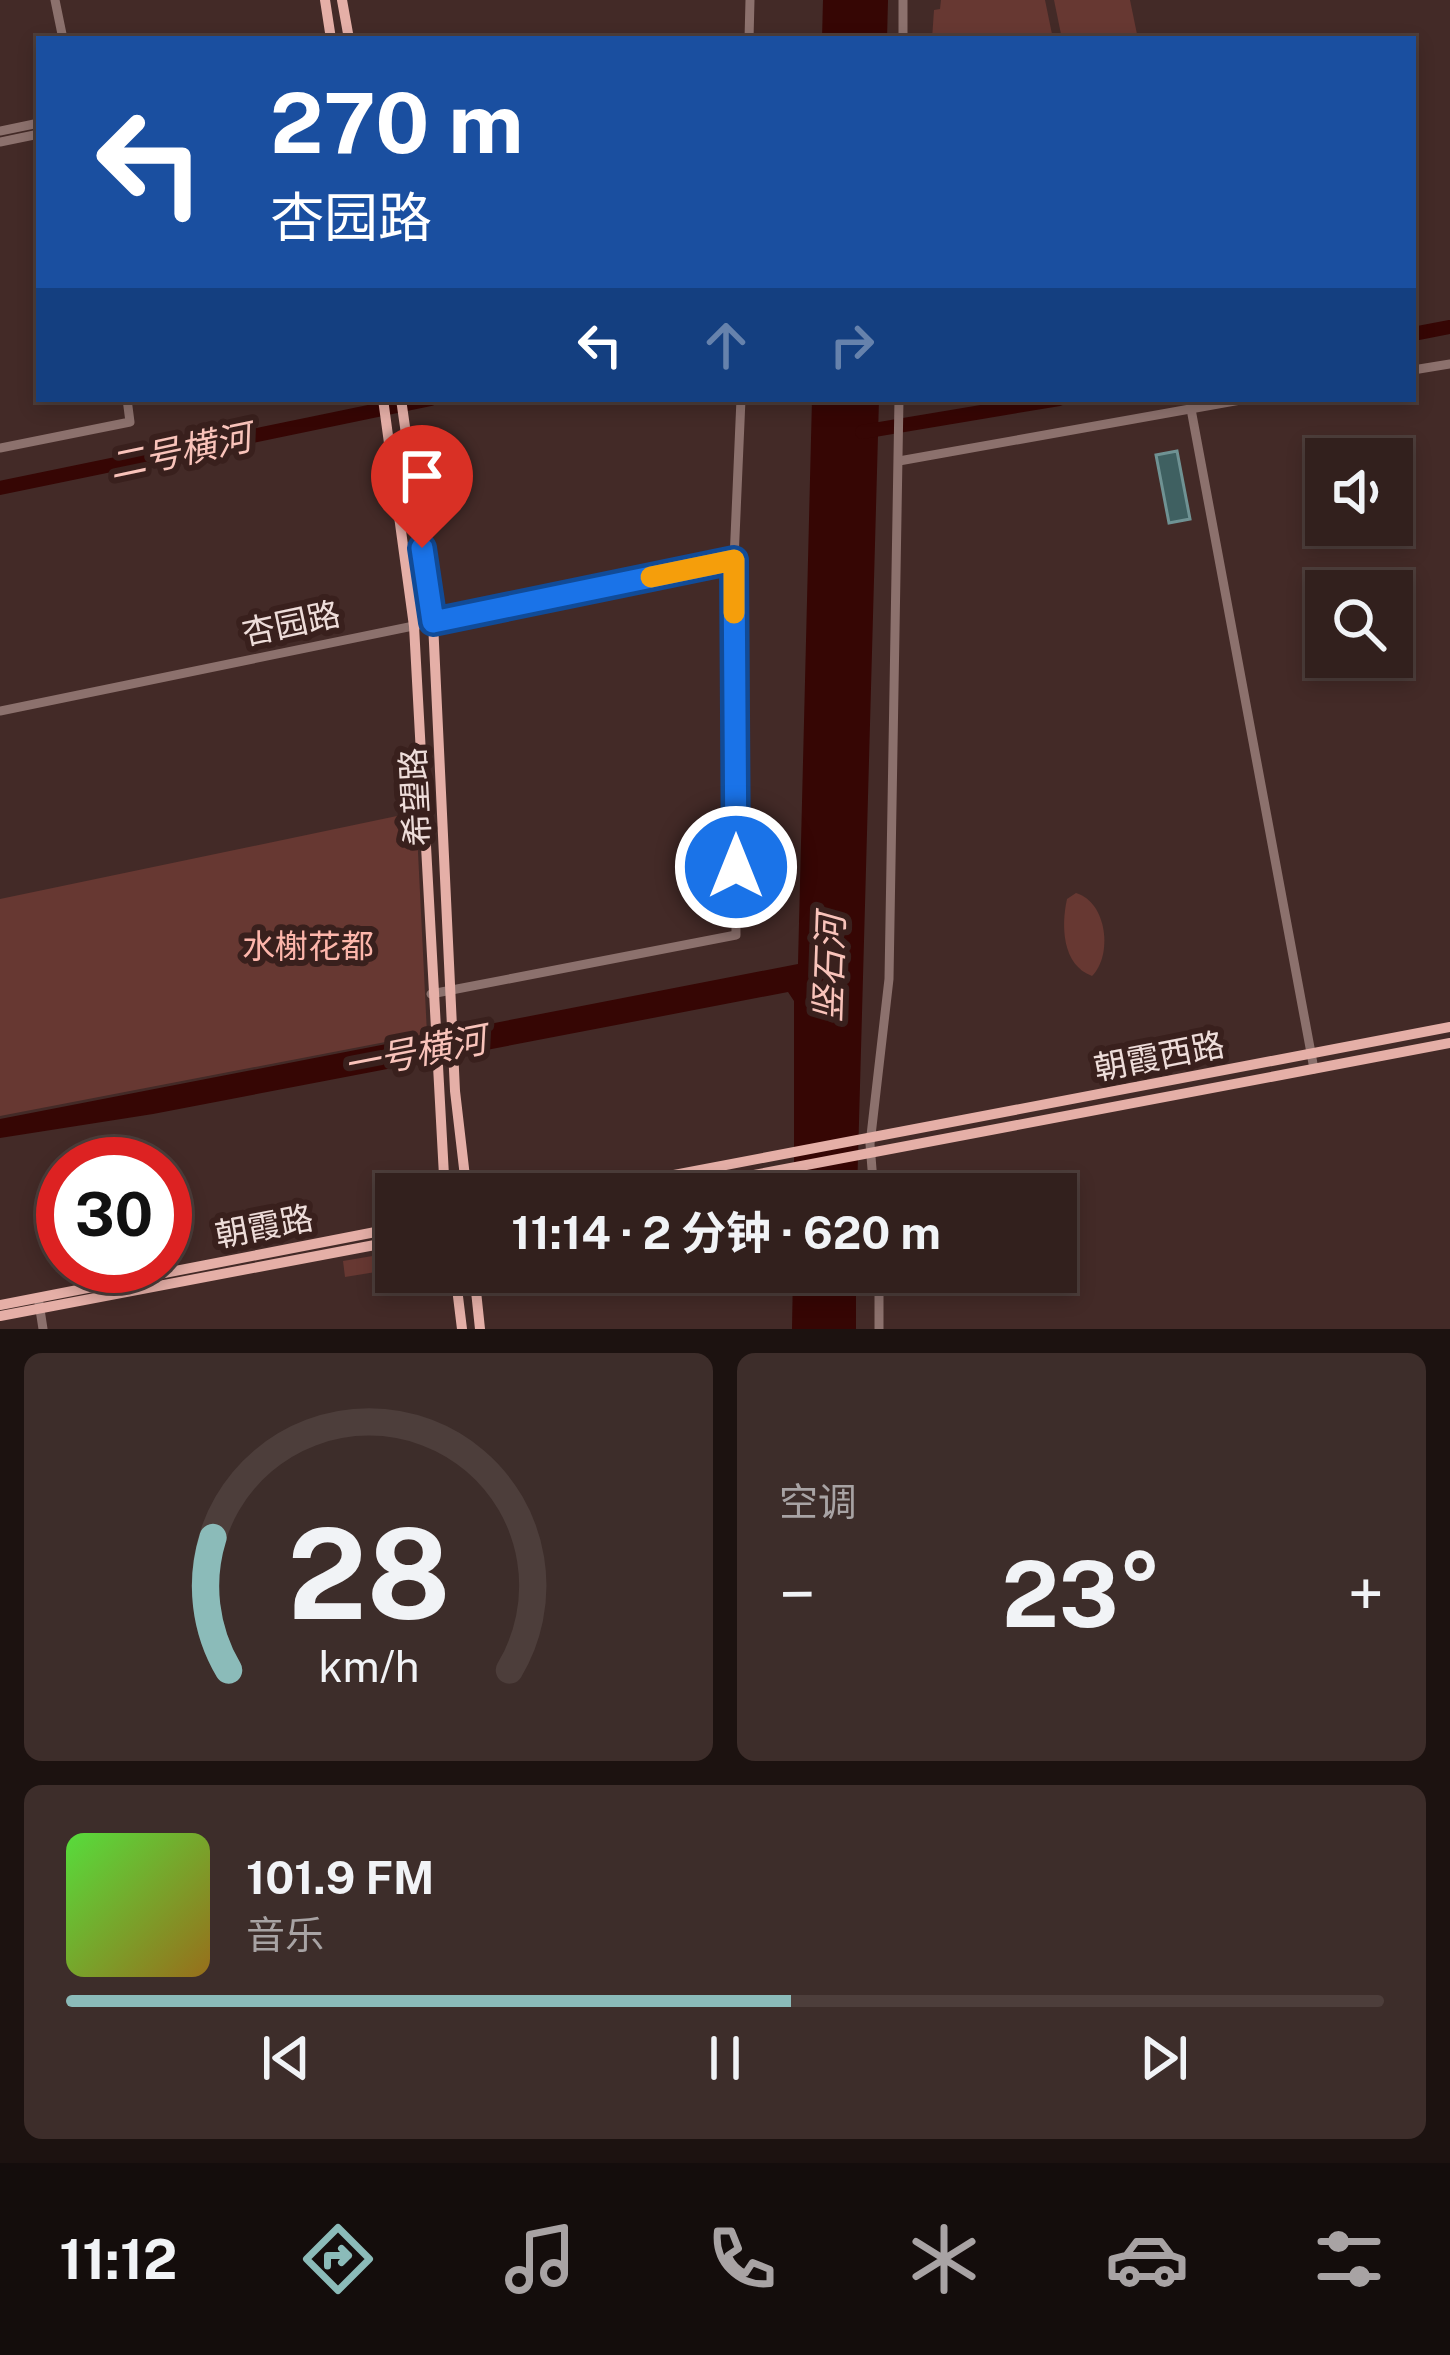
<!DOCTYPE html>
<html lang="zh">
<meta charset="utf-8">
<style>
body{margin:0;font-family:"Public Sans","Noto Sans SC",sans-serif;background:#3d2d2a;color:#f1f3f6;height:100vh;display:flex;flex-direction:column;font-size:45px;white-space:nowrap}
*{box-sizing:border-box;margin:0}
p{font-size:39px;color:#a8a3a4}
.icon{flex:none;width:66px;height:66px;fill:none;stroke:currentColor;stroke-width:2;stroke-linecap:round;stroke-linejoin:round}
.map{position:relative;height:1329px;overflow:hidden}
.side{display:flex;flex-direction:column;gap:24px;padding:24px;background:#1c1210;flex:1}
.side>*{flex:none}
.banner{position:absolute;left:36px;top:36px;width:1380px;height:366px;border-radius:0px;box-shadow:0 6px 18px #0003,0 0 0 3px #4d3e3b;background:#1a4fa0;color:#fff;overflow:hidden}
.tools{position:absolute;left:1305px;top:438px;display:grid;gap:24px}
.tools a{display:grid;place-items:center;width:108px;height:108px;border-radius:0px;background:#32201d;box-shadow:0 6px 18px #0003,0 0 0 3px #4d3e3b;font-size:60px}
.speed{position:absolute;left:36px;top:1137px;display:flex;gap:24px;font-size:60px;font-weight:700;text-align:center}
.speed>*{display:grid;place-content:center;width:156px;height:156px;border-radius:50%;background:#32201d;box-shadow:0 6px 18px #0003,0 0 0 3px #4d3e3b;line-height:1}
.speed .limit{border:18px solid #d22;background:#fff;color:#111}
.pin{position:absolute;display:grid;place-items:center;width:102px;height:102px;color:#fff;margin:-123px -51px;border-radius:50% 50% 50% 0;rotate:-45deg;box-shadow:0 0 12px #0007}
.pin .icon{rotate:45deg}
.me{position:absolute;width:132px;margin:-66px;rotate:0deg;stroke-linejoin:round;filter:drop-shadow(0 0 9px #0008)}
.turn{display:flex;align-items:center;gap:42px;height:252px;padding:0 36px;font-size:54px}
.turn .icon{width:156px;height:156px;stroke-width:2.5}
.turn b{display:block;font-size:84px;line-height:102px}
.lanes{display:flex;align-items:center;height:114px;padding:0 36px;background:#0003;justify-content:center;gap:60px;direction:ltr}
.lanes .off{opacity:.35}
.big{font-size:90px;font-weight:700;line-height:1.1}
.side .card{flex:1;display:flex;flex-direction:column;justify-content:center;gap:18px;min-width:0;padding:0 42px;border-radius:18px;background:#3d2d2a}
.side .dial{align-items:center;gap:0}
.dial svg{height:312px;overflow:visible;fill:none;stroke:#4d3e3b;stroke-width:7;stroke-linecap:round;text-anchor:middle}
.dial text{fill:#f1f3f6;stroke:none}
.song{display:flex;align-items:center;gap:36px}
.cover{width:144px;height:144px;border-radius:18px;background:linear-gradient(135deg,hsl(110 70% 55%),hsl(40 70% 35%))}
.played{height:12px;border-radius:6px;background:linear-gradient(90deg,#8bbbb9 55%,#4d3e3b 55%)}
.keys{display:flex;justify-content:space-around;direction:ltr}
.heat{display:flex;justify-content:space-between;align-items:center;font-size:66px;direction:ltr}
.side .tiles{flex:1;display:grid;gap:24px;grid-template-columns:1fr 1fr}
.card:last-child{grid-column:span 2}
.trip{position:absolute;left:375px;top:1173px;width:702px;height:120px;border-radius:0px;background:#32201d;box-shadow:0 6px 18px #0003,0 0 0 3px #4d3e3b;font-weight:700;line-height:120px;text-align:center}
.tab-bar{display:flex;height:192px;justify-content:space-around;align-items:center;background:#140d0c;color:#a8a3a4}
.tab-bar .icon{width:84px;height:84px}
.tab-bar .active{color:#8bbbb9}
.tab-bar b{font-size:54px;color:#f1f3f6}
.map>svg:first-child{display:block}
.green{fill:#673832}
.water{fill:#360604}
.lines{fill:none;stroke-linecap:round;stroke-linejoin:round}
.river{stroke:#360604;stroke-width:14}
.building{fill:#3f6061;stroke:#6f9293;stroke-width:3}
.minor{stroke:#8c716d;stroke-width:9}
.major{stroke:#e5afa7;stroke-width:10}
.route-casing{stroke:#114b97;stroke-width:30}
.route{stroke:#1a73e8;stroke-width:21}
.slow{stroke:#f59e0b;stroke-width:21}
.labels{text-anchor:middle;stroke-width:12;stroke-linejoin:round;paint-order:stroke}
.street-label{font-size:33px;fill:#eeddda;stroke:#39201d}
.park-label{font-size:33px;fill:#fdb6ab;stroke:#39201d}
.water-label{font-size:36px;font-style:italic;fill:#f9c3ba;stroke:#39201d}
</style>
<div class="map">
<svg width="1450" height="1329" viewBox="0 0 1450 1329">
<rect width="100%" height="100%" fill="#432a27"/>
<g class="green">
<path d="M941,0H1045L1053,39H932L934,10L940,9Z"/>
<path d="M1054,0H1130L1138,39H1062Z"/>
<path d="M416,812L427,1034L0,1116V899Z"/>
<path d="M1076,893C1107,902 1113,955 1092,976C1062,965 1061,926 1067,899Z"/>
<path d="M396,1252V1272H445L446,1281L434,1283L432,1277L385,1285L382,1271L345,1277L343,1261Z"/>
</g>
<g class="water">
<path d="M823,0H888L887,39H822Z"/>
<path d="M812,399H879L857,1194H794V1001L788,992L153,1114L0,1138V1119L798,964Z"/>
<path d="M793,1272H856V1329H792Z"/>
</g>
<g class="lines">
<g class="river">
<path d="M1413,334L1450,327"/>
<path d="M862,432L1059,399"/>
<path d="M0,488L431,399"/>
</g>
</g>
<path class="building" d="M1177,451L1190,519L1169,523L1156,455Z"/>
<g class="lines">
<g class="minor">
<path d="M55,0L63,39"/>
<path d="M749,39L750,0"/>
<path d="M903,39V0"/>
<path d="M0,131L39,123"/>
<path d="M0,142L39,134"/>
<path d="M1413,370L1450,364"/>
<path d="M1191,409L1314,1069"/>
<path d="M0,448L130,422L127,399"/>
<path d="M899,461L1246,399"/>
<path d="M0,711L734,560"/>
<path d="M431,994L736,935L734,560L741,399"/>
<path d="M874,1194L870,1144L889,979L899,399"/>
<path d="M879,1272V1329"/>
<path d="M39,1303L43,1329"/>
</g>
<g class="major">
<path d="M325,0L331,39"/>
<path d="M342,0L349,39"/>
<path d="M383,399L414,626L445,1194"/>
<path d="M401,399L433,622L455,1091L467,1194"/>
<path d="M574,1194L1450,1027"/>
<path d="M653,1194L1450,1043"/>
<path d="M455,1272L462,1329"/>
<path d="M474,1272L480,1329"/>
<path d="M0,1305L396,1228"/>
<path d="M0,1316L396,1241"/>
</g>
</g>
<g class="lines">
<g class="route-casing">
<path id="route" d="M422,548L433,622L734,560L736,867"/>
</g>
<use href="#route" class="route"/>
<path class="slow" d="M651,577L734,560V613"/>
</g>
<g class="labels">
<g class="street-label">
<text transform="translate(291 623) rotate(-12)" y="12">杏园路</text>
<text transform="translate(415 797) rotate(-93)" y="12">希望路</text>
<text transform="translate(1159 1056) rotate(-11)" y="12">朝霞西路</text>
<text transform="translate(264 1226) rotate(-11)" y="12">朝霞路</text>
</g>
<g class="park-label">
<text x="308" y="958">水榭花都</text>
</g>
<g class="water-label">
<text transform="translate(180 451) rotate(-12)" y="13">二号横河</text>
<text transform="translate(829 968) rotate(-88)" y="13">竖石河</text>
<text transform="translate(415 1052) rotate(-11)" y="13">一号横河</text>
</g>
</g>
</svg>
<div class="tools">
<a><svg class="icon" aria-label="sound" viewBox="0 0 24 24"><path d="M4 9h4l5-4v14l-5-4H4zM17 9q2 3 0 6"/></svg></a>
<a><svg class="icon" aria-label="search" viewBox="0 0 24 24"><circle cx="10" cy="10" r="6"/><path d="M15 15l6 6"/></svg></a>
</div>
<div class="speed"><div class="limit">30</div></div>
<div class="pin" style="left:422px;top:548px;background:#d93025"><svg class="icon" aria-label="arrive" viewBox="0 0 24 24"><path d="M6 21V4h12l-3 4 3 4H6"/></svg></div>
<svg class="me" style="left:736px;top:867px" viewBox="-20 -20 40 40"><circle r="17" fill="#1a73e8" stroke="#fff" stroke-width="3"/><path d="M0-11L8 9 0 5-8 9z" fill="#fff"/></svg>
<div class="trip">11:14 · 2 分钟 · 620 m</div>
<div class="banner">
<div class="turn"><svg class="icon" aria-label="left" viewBox="0 0 24 24"><path d="M17 20v-9H6M10 6l-5 5 5 5"/></svg><div><b>270 m</b>杏园路</div></div>
<div class="lanes"><svg class="icon" aria-label="left" viewBox="0 0 24 24"><path d="M17 20v-9H6M10 6l-5 5 5 5"/></svg><svg class="icon off" aria-label="ahead" viewBox="0 0 24 24"><path d="M12 20V5M6 11l6-6 6 6"/></svg><svg class="icon off" aria-label="right" viewBox="0 0 24 24"><path d="M7 20v-9h11M14 6l5 5-5 5"/></svg></div>
</div>
</div>
<section class="side">
<div class="tiles">
<div class="card dial"><svg viewBox="0 0 100 80">
<path d="M14 69A42 42 0 1 1 86 69"/>
<path d="M14 69A42 42 0 0 1 10 35" stroke="#8bbbb9"/>
<text x="50" y="56" font-size="32" font-weight="700">28</text>
<text x="50" y="72" font-size="11">km/h</text>
</svg></div>
<div class="card"><p>空调</p>
<div class="heat"><a>−</a><b class="big">23°</b><a>+</a></div>
</div>
<div class="card">
<div class="song"><i class="cover"></i><div><b>101.9 FM</b><p>音乐</p></div></div>
<div class="played"></div>
<div class="keys"><svg class="icon" aria-label="previous" viewBox="0 0 24 24"><path d="M18 5L8 12l10 7zM5 5v14"/></svg><svg class="icon" aria-label="pause" viewBox="0 0 24 24"><path d="M8 5v14M16 5v14"/></svg><svg class="icon" aria-label="next" viewBox="0 0 24 24"><path d="M6 5l10 7-10 7zM19 5v14"/></svg></div>
</div>
</div>
</section>
<nav class="tab-bar">
<b>11:12</b>
<svg class="icon active" aria-label="directions" viewBox="0 0 24 24"><path d="M12 3l9 9-9 9-9-9zM9 14v-3h6M13 9l2 2-2 2"/></svg>
<svg class="icon" aria-label="music" viewBox="0 0 24 24"><path d="M9 18V5l10-2v13"/><circle cx="6" cy="18" r="3"/><circle cx="16" cy="16" r="3"/></svg>
<svg class="icon" aria-label="phone" viewBox="0 0 24 24"><path d="M5 4h4l2 5-3 2q2 4 5 5l2-3 5 2v4C11 20 4 13 5 4z"/></svg>
<svg class="icon" aria-label="climate" viewBox="0 0 24 24"><path d="M12 3v18M4 7l16 10M4 17L20 7"/></svg>
<svg class="icon" aria-label="car" viewBox="0 0 24 24"><path d="M5 17H2v-5l4-1 3-4h7l3 4 3 1v5h-3M9 17h6M6 11h13"/><circle cx="7" cy="17" r="2"/><circle cx="17" cy="17" r="2"/></svg>
<svg class="icon" aria-label="filters" viewBox="0 0 24 24"><path d="M4 7h16M4 17h16"/><circle cx="9" cy="7" r="2"/><circle cx="15" cy="17" r="2"/></svg>
</nav>
